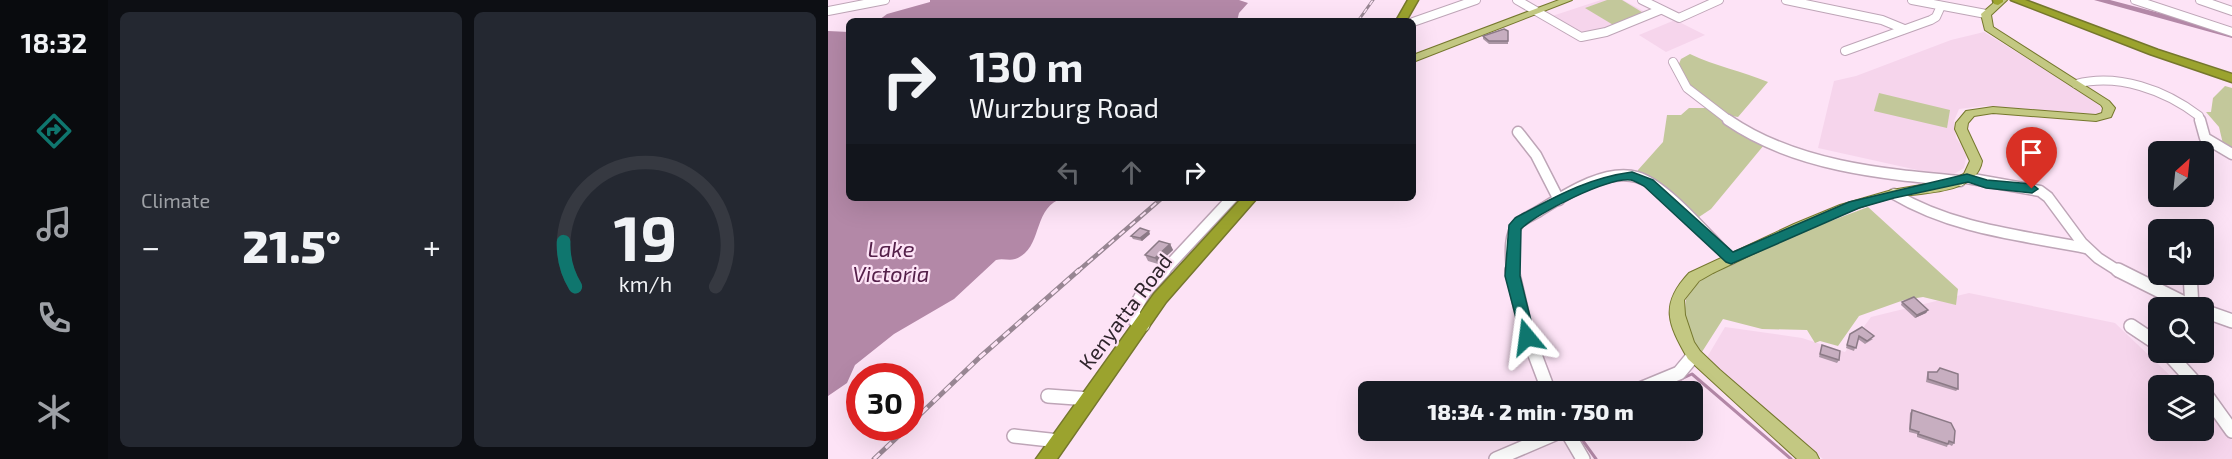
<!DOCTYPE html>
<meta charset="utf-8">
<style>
body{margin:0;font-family:"Exo 2",sans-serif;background:#242831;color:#f1f3f6;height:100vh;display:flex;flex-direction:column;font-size:22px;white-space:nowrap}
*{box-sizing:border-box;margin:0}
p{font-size:20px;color:#9ea1a6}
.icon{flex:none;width:33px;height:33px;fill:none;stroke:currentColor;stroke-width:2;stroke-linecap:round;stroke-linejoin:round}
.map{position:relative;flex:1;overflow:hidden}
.details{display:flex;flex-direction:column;gap:12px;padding:12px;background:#0d0f14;width:720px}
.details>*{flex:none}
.banner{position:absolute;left:18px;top:18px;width:570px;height:183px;border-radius:9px;box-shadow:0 6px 24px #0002;background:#171b24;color:#f1f3f6;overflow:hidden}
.needle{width:39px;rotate:27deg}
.buttons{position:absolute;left:1320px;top:141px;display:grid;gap:12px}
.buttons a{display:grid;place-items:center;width:66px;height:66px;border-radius:9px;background:#171b24;box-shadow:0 6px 24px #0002;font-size:30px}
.speed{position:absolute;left:18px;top:363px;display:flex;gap:12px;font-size:30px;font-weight:700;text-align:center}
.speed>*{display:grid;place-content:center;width:78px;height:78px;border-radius:50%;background:#171b24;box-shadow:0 6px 24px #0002;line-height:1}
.speed .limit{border:9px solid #d22;background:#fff;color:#111}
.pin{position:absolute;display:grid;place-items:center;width:51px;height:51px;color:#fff;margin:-62px -26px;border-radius:50% 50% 50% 0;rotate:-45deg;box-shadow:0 0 6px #0007}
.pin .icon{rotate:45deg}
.me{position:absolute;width:66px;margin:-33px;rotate:344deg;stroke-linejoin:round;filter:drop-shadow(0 0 4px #0008)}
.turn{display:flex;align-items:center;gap:21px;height:126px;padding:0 24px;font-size:27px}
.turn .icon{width:78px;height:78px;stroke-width:2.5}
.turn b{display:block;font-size:42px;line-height:51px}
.lanes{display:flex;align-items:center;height:57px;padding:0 24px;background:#0003;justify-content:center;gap:30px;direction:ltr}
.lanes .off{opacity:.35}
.big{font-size:45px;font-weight:800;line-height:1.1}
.details .tile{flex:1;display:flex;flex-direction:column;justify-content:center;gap:9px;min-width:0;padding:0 21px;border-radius:9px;background:#242831}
.details .dial{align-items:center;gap:0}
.dial svg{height:156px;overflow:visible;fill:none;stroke:#363941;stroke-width:7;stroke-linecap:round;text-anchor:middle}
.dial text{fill:#f1f3f6;stroke:none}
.heat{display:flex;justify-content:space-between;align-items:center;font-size:33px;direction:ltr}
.details .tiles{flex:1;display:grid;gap:12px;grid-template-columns:repeat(2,1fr)}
.trip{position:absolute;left:530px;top:381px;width:345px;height:60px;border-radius:9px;background:#171b24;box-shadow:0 6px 24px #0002;font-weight:800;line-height:60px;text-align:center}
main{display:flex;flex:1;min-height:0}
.dock{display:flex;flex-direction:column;width:108px;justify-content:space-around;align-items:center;background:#090b0e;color:#9ea1a6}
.dock .icon{width:42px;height:42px}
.dock .selected{color:#0f766e}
.dock b{font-size:27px;color:#f1f3f6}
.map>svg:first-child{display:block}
.built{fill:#f6d5ec}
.green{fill:#c3c89b}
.water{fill:#b388a7}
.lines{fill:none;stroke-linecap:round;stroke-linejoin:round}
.stream{stroke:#b388a7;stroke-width:3}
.river{fill:#b388a7;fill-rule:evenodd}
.minor-far2-casing{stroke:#bea5b7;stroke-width:10}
.minor-far1-casing{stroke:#bea5b7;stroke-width:13}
.minor-casing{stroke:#bea5b7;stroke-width:16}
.major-casing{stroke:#75772d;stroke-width:2}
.highway-casing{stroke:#75772d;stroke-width:3}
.minor-far2{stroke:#fff;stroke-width:8}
.minor-far1{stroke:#fff;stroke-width:10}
.minor{stroke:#fff;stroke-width:13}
.major{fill:#c3c882;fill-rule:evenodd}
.highway{fill:#9ba32e;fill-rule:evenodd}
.rail-far2-casing{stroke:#988693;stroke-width:3}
.rail-far1-casing{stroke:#988693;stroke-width:4.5}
.rail-casing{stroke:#988693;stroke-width:5}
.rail-far2{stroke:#fde3f6;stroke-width:1.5;stroke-dasharray:5;stroke-linecap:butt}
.rail-far1{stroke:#fde3f6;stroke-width:2;stroke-dasharray:7;stroke-linecap:butt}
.rail{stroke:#fde3f6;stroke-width:3;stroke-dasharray:8;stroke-linecap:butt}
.wall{fill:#ab96a5}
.shaded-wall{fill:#8b7a86}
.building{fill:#c7aec0;stroke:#8b7a86;stroke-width:1.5}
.route{fill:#0f766e;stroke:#0a4d48;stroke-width:1.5}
.labels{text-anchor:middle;stroke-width:4.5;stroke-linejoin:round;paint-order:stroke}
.street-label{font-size:21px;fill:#2f252c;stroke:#fde3f6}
.water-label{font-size:22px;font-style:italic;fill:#55204a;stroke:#fde3f6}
</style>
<main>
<nav class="dock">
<b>18:32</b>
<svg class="icon selected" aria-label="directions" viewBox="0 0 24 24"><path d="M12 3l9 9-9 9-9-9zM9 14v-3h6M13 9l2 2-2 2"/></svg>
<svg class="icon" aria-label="music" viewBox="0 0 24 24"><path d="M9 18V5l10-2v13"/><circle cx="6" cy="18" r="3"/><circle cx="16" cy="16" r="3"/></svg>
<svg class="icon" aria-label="phone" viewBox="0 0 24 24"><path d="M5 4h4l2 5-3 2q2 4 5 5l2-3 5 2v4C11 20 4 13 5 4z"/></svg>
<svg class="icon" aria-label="climate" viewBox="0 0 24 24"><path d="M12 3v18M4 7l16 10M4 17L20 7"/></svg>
</nav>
<section class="details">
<div class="tiles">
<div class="tile"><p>Climate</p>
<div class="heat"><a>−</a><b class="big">21.5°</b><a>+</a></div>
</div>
<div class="tile dial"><svg viewBox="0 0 100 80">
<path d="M14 69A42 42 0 1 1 86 69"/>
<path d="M14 69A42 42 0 0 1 8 46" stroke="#0f766e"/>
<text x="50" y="56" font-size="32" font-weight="700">19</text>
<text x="50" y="72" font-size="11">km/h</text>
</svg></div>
</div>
</section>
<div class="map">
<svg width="1404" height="459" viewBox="0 0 1404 459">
<rect width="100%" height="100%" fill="#fde3f6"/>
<g class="built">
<path d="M773,0H795L821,14L753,37L721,17Z"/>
<path d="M847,20L877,35L838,52L811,35Z"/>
<path d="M1156,32L1268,101L1274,109L1270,114L1157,106L1131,109L1126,121L1128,138L1139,153L1136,168L1121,177L990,148L1006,81L1028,76L1123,40Z"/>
<path d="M1141,293L1287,323L1352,385L1330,386V430H1376V407L1404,440V459H995L878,359L897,327L974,338L1017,352L1043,317Z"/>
</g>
<g class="green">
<path d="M779,0H794L817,14L787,26L757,8Z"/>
<path d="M862,54C887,66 914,71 940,82L910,117L896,115L856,80L850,66L853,59Z"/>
<path d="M1397,86L1404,88V153L1396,148L1391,127L1378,112H1383L1385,98Z"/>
<path d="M1051,93L1122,110L1119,128L1046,111Z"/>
<path d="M861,108H879L936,145L883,209L865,221L810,176V170L835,142L839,115H853Z"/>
<path d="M1040,207L1130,289L1128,305L1095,297L1076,300L1031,316L1010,346L992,341L987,343L979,330L934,329L895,319L872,355L855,327L858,299L869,284L890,267L955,239Z"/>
</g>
<g class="water">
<path d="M102,0H411L420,3L411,13L409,21L51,20L59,14L102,2Z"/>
<path d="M0,31L21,32V198H235C203,208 216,249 187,259C181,261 175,258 168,260L126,299L66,334L27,365L19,383L0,396Z"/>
</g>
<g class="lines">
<g class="stream">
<path d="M825,392L864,374L963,459"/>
<path d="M747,430L768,459"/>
</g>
<path class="river" d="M1266,0H1282L1404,32V38Z"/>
<g class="minor-far2-casing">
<g id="minor-far2">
<path d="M689,0L753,37L778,32L832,10"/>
<path d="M814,0L851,18L891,0"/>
<path d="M958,0L1054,20L1076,29"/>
<path d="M1084,0L1158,14"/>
<path d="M1307,0L1404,32"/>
<path d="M1372,0L1404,11"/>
<path d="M0,11L57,0"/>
<path d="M585,22L648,0"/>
<path d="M1017,51L1103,20L1108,17L1113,6"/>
<path d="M845,62L859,88L902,121"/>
<path d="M1248,84C1290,73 1337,90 1371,116L1372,121"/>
</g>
</g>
<g class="minor-far1-casing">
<g id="minor-far1">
<path d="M900,120C967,166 1053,174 1132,181"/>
<path d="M1372,120L1377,138L1404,154"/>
<path d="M690,132L708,155L731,200"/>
<path d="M1139,178L1212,191L1220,197L1254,243L1270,258L1292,272"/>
<path d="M1066,194C1125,229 1191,235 1258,248"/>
<path d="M335,272L404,198"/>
<path d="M684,272C683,256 680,236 691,223C696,218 705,215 711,211C737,195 777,168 809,177C838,185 881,238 903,259"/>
</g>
</g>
<g class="minor-casing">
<g id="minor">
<path d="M684,270L698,331L721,392"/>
<path d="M1290,270L1366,308"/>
<path d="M1362,274L1364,307"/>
<path d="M1376,311L1404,321"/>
<path d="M315,325L307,320L305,311L316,292L336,270"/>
<path d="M1303,326L1330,344"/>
<path d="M1339,352L1370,386"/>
<path d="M805,392L851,373L866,355"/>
<path d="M1376,392L1404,431"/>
<path d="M220,396L262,399"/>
<path d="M738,430L755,459"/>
<path d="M186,436L231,441"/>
<path d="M668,459L736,430"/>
</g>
</g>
<g class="major-casing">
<g id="major">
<path d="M731,0H744L585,62V55Z"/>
<path d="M1169,0H1179L1163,15L1165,27L1281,101L1287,108L1283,117L1268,121L1165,113L1146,116L1140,123L1139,129L1154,161C1148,196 1090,192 1063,198C1001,214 943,246 885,273L871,281L856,300L857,315L866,342L872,351L892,370L988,453L991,459H969L860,359C840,324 831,305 861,273L966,224L1012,205L1064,190L1122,180L1136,174L1142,161L1127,129L1128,123L1138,111L1165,107L1268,115L1274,113L1275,108L1273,105L1157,30L1153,14Z"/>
</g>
</g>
<g class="highway-casing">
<g id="highway">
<path d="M580,0H590L578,21H568Z"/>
<path d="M1165,0H1175V2L1170,5L1166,4Z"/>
<path d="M1183,0H1197L1330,50L1404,74V82L1322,54Z"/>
<path d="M414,198H429L338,302L229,459H208L326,294Z"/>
</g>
</g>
<use href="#minor-far2" class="minor-far2"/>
<use href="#minor-far1" class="minor-far1"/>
<use href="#minor" class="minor"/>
<use href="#major" class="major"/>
<use href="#highway" class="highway"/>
<g class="rail-far2-casing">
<path id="rail-far2" d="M530,21L545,0"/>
</g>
<g class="rail-far1-casing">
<path id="rail-far1" d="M249,272L334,198"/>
</g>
<g class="rail-casing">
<g id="rail">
<path d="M82,424L152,357L251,270"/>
<path d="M46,459L79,428"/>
</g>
</g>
<use href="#rail-far2" class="rail-far2"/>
<use href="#rail-far1" class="rail-far1"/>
<use href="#rail" class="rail"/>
</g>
<g class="wall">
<path d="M680,31V44H661L655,39V36Z"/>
<path d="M322,234L314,241L305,239L303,236Z"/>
<path d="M342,244L345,250L330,264L320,261L317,255Z"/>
<path d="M1074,302L1100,310L1098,313L1087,318L1073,305Z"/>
<path d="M1022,334L1045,339L1037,344L1030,339L1026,351L1018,348Z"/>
<path d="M994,345L1011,360L1009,363L991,357Z"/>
<path d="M1100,372L1130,389L1128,391L1098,382L1099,375Z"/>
<path d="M1084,410L1126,443L1124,446L1120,444L1119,447L1089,437V434L1081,432L1082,413Z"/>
</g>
<g class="shaded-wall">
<path d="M321,231L322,234L314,241L312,238Z"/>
<path d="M342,244L345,250L330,264L327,258Z"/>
<path d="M1100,310L1098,313L1087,318L1089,315Z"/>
</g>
<g class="building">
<path d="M676,29L680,31V41H661L655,36Z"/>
<path d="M312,228L321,231L312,238L303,236Z"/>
<path d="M331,241L342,244L327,258L317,255Z"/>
<path d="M1086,297L1100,310L1089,315L1074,302Z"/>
<path d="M1034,327L1046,336L1039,341L1031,336L1028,348L1019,345L1022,334Z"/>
<path d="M994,345L1012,351L1011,360L992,354Z"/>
<path d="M1112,368L1130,374V389L1100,379V372H1109Z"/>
<path d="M1084,410L1123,423L1127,431L1126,443L1121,441L1120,444L1090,434L1091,432L1082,429Z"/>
</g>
<path class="route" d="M804,172L825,180L905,252L1021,202L1139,174L1159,180L1204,184L1210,189L1204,193L1158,188L1140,182L1066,198L1031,208L903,264L898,262L816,186C812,184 807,181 803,180C780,177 709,213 693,229L692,276L707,337L705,341L699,343L694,341L677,276L681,225L687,218C727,197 759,178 804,172Z"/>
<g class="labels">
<g class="street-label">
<text transform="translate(298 312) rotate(-53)" y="7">Kenyatta Road</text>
</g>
<g class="water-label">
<text x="63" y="257">Lake<tspan x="63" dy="25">Victoria</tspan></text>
</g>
</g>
</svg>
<div class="buttons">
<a><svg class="needle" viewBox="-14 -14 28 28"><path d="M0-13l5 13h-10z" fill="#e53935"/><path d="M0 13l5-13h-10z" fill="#9ea1a6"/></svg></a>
<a><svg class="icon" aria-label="sound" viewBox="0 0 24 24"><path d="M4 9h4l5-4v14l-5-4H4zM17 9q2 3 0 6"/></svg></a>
<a><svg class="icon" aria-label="search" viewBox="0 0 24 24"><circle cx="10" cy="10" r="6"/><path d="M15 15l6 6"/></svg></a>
<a><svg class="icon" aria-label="layers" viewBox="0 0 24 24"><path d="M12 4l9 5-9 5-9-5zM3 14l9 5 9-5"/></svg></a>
</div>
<div class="speed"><div class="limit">30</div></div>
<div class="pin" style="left:1204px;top:189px;background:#d93025"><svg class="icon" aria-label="arrive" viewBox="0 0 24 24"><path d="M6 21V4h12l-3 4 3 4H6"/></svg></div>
<svg class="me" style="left:699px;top:337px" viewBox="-20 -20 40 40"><path d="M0-17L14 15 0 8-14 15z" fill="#0f766e" stroke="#fff" stroke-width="4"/></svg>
<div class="trip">18:34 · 2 min · 750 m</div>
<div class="banner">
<div class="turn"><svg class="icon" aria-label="right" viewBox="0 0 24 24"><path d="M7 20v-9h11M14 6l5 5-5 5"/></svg><div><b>130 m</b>Wurzburg Road</div></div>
<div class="lanes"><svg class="icon off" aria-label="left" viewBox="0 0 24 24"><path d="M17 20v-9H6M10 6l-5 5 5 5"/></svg><svg class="icon off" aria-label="ahead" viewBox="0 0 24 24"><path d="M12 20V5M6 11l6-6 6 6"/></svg><svg class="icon" aria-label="right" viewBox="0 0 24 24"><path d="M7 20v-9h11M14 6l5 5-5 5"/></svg></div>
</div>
</div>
</main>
